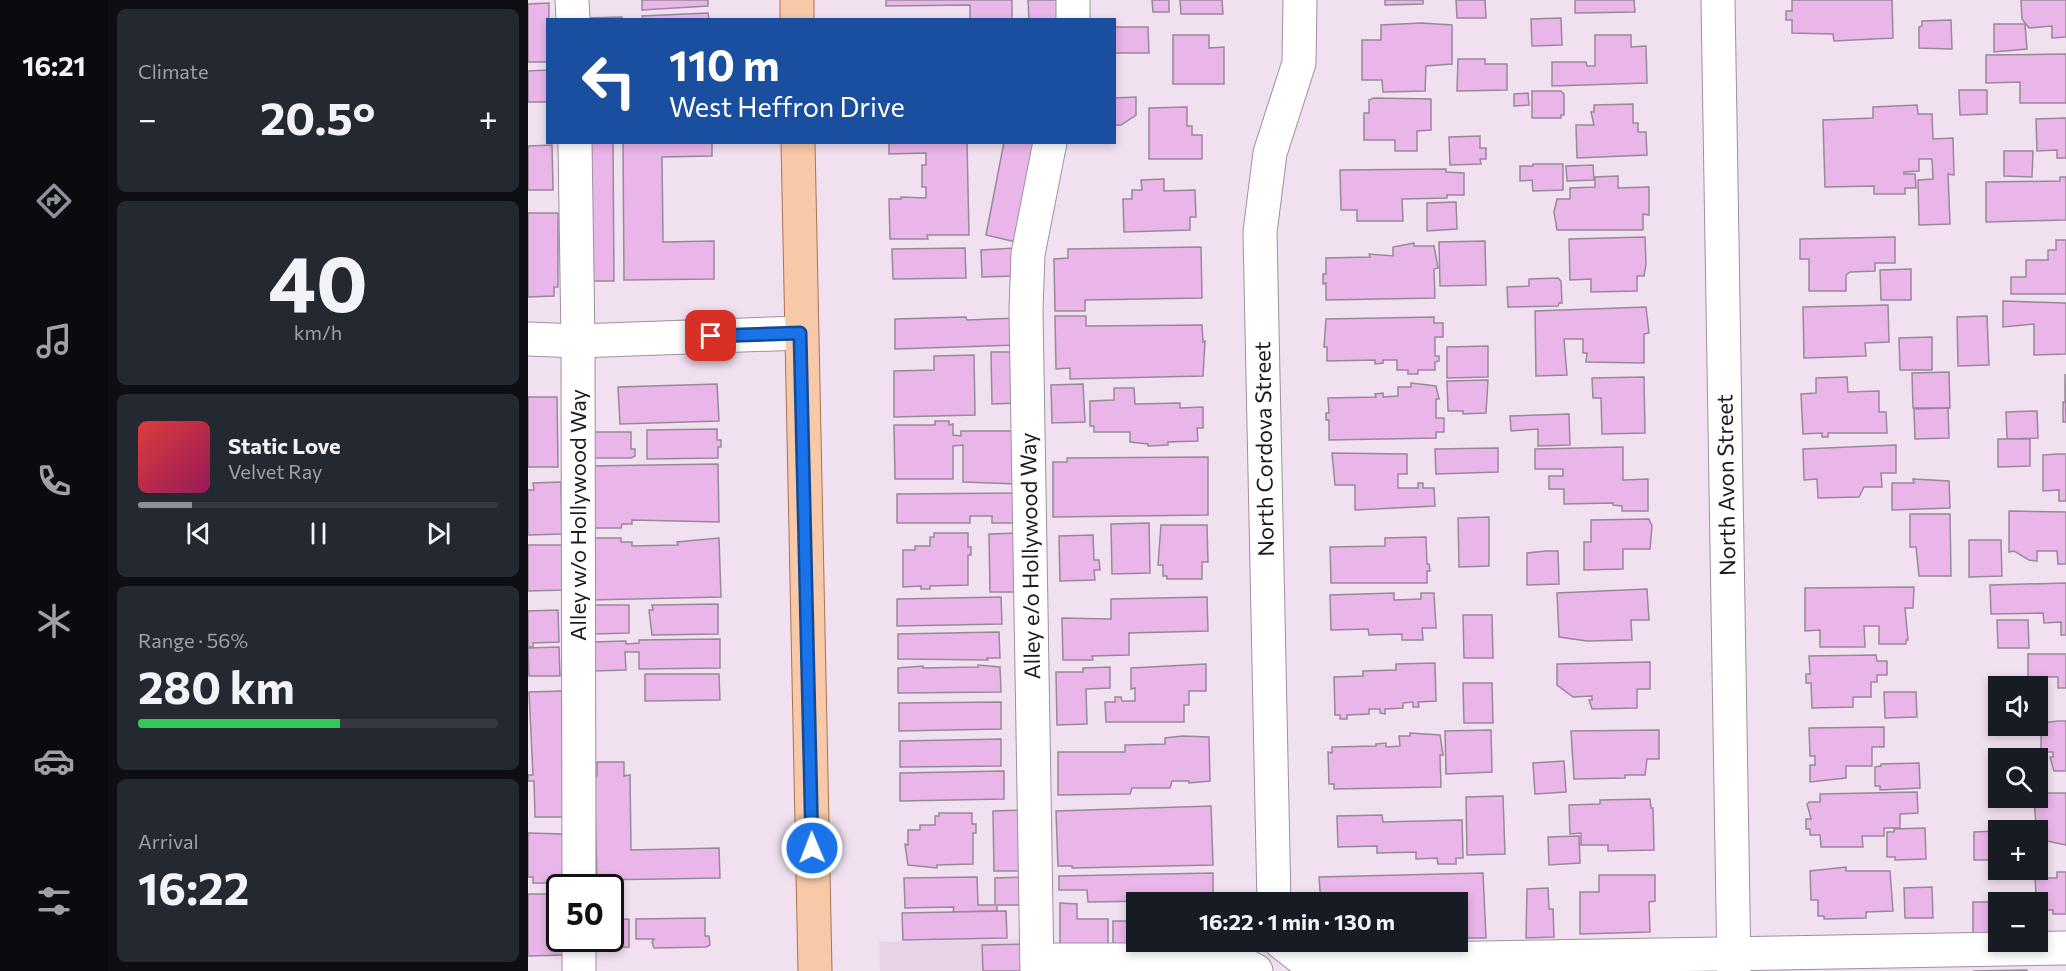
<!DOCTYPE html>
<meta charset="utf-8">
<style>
body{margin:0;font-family:Commissioner,sans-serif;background:#242831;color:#f1f3f6;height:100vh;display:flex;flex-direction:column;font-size:22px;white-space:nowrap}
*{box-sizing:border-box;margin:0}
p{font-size:20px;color:#9ea1a6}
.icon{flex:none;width:33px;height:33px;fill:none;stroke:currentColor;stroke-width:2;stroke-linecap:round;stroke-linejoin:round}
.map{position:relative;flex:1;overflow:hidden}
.side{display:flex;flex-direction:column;gap:9px;padding:9px;background:#0d0f14;width:420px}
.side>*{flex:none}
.banner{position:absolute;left:18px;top:18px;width:570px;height:126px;border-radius:0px;box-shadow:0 3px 9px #0003;background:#1a4fa0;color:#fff;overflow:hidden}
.buttons{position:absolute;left:1460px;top:676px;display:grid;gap:12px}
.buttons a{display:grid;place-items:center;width:60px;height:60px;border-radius:0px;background:#171b24;box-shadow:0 3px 9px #0003;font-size:30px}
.speed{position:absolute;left:18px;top:874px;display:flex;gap:12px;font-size:30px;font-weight:700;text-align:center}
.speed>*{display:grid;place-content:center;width:78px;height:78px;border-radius:50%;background:#171b24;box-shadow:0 3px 9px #0003;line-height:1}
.speed .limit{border:3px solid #111;border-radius:9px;background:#fff;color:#111}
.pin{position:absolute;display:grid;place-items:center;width:51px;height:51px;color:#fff;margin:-26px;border-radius:12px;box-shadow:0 3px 9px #0006}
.me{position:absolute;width:66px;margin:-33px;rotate:359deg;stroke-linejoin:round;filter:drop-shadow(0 0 4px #0008)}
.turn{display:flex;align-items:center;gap:21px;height:126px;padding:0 24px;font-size:27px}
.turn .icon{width:78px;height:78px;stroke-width:2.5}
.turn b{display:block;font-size:42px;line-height:51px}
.big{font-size:45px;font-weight:700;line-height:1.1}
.side .card{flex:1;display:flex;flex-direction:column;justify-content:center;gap:9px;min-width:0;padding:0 21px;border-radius:9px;background:#242831}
.side .dial{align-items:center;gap:0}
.dial b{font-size:78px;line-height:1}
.song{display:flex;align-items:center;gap:18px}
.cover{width:72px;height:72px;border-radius:9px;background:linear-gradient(135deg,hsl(0 70% 55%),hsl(330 70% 35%))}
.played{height:6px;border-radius:3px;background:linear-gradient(90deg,#8c9099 15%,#363941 15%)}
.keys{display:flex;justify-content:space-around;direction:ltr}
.heat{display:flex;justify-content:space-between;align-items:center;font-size:33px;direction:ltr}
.charge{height:9px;border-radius:4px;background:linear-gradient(90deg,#34c759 56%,#363941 0)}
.trip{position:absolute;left:598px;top:892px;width:342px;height:60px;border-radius:0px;background:#171b24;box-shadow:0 3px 9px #0003;font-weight:700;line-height:60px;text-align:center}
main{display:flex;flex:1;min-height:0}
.tabs{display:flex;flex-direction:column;width:108px;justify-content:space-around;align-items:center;background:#090b0e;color:#9ea1a6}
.tabs .icon{width:42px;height:42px}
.tabs .on{color:#8c9099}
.tabs b{font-size:27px;color:#f1f3f6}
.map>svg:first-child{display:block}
.built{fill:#e9d3e9}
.building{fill:#eab5e9;stroke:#988998;stroke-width:1.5}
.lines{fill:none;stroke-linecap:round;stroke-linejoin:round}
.minor-casing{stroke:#9f909f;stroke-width:35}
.major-casing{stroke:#a87452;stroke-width:35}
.minor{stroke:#fff;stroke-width:33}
.major{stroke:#f7c9a8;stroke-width:33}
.route-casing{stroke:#114b97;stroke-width:15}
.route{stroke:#1a73e8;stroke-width:10}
.labels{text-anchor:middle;stroke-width:4.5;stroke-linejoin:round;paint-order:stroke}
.street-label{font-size:22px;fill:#1f191f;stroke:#fff}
</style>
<main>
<nav class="tabs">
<b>16:21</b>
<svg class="icon on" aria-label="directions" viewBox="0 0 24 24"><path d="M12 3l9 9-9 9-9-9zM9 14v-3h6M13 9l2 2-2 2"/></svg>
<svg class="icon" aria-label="music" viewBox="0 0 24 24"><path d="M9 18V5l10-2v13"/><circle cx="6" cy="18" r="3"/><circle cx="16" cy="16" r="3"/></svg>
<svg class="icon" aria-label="phone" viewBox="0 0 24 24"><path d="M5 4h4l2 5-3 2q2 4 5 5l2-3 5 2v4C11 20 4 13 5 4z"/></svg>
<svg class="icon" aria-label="climate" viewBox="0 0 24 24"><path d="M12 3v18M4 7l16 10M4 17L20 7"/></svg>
<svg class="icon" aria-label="car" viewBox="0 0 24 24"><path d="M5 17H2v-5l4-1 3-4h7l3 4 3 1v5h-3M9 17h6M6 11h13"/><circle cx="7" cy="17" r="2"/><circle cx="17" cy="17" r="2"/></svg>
<svg class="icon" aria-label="filters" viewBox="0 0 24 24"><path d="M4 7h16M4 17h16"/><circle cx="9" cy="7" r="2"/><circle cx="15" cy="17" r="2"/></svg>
</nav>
<section class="side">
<div class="card"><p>Climate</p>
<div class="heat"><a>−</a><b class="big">20.5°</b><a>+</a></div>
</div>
<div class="card dial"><b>40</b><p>km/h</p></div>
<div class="card">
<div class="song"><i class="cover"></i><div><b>Static Love</b><p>Velvet Ray</p></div></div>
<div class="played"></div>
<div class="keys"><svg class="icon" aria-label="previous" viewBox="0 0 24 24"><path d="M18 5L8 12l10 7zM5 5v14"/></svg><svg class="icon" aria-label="pause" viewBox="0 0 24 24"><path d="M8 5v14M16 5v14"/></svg><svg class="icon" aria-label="next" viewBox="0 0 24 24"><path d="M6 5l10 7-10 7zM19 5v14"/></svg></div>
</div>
<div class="card"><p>Range · 56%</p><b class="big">280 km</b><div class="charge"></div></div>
<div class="card"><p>Arrival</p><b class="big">16:22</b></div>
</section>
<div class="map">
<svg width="1538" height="971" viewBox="0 0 1538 971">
<rect width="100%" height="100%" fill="#f1e0f0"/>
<path class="built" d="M499,939L500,971H352L351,942Z"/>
<g class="building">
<path d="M114,0H180V6L114,10Z"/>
<path d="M358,0H484V20H438L442,19V5L358,6Z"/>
<path d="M500,0H532V20H501Z"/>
<path d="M624,0H641V12H625Z"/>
<path d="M652,0H694L695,14H653Z"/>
<path d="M857,0H895V4L857,5Z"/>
<path d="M928,0H957L958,18H929Z"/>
<path d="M1047,0H1106L1107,12L1047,13Z"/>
<path d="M1264,0H1364L1365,38L1306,41L1305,34L1264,33V20H1258V11H1264Z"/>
<path d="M1493,0H1538V37L1524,38V26L1501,28L1494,19Z"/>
<path d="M21,3L20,62H0V4Z"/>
<path d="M180,13L181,20H115L114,16Z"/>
<path d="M94,17V20H58V18Z"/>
<path d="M1033,18L1034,45L1004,46L1003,19Z"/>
<path d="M1423,20L1424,49L1391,48V27L1394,26V21Z"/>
<path d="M893,23L924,25V64L898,66L897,91L855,92L854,80H834V40H853V25Z"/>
<path d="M1466,24H1497L1499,49L1466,52Z"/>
<path d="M586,27H620L621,53H586Z"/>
<path d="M645,35H681V48L696,47V84H645Z"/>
<path d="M1067,35H1103V47L1118,46L1119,83L1024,86V62H1058L1059,66H1067Z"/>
<path d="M1538,54V103H1492V82L1458,83V55Z"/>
<path d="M930,59H957V64H979V90L929,91Z"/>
<path d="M20,70V102H0V71Z"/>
<path d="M1431,90H1459V114L1432,115Z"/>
<path d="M1004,91H1033L1036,94V115H1033V118H1004Z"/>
<path d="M1000,93L1001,105L986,106V94Z"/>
<path d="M608,97V115L593,125H586V98Z"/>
<path d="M846,98L903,99V130L889,131V151H867V140H836V113H841V100Z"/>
<path d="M1105,104V123H1110V132H1118L1119,155L1049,158L1048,125H1066L1063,112H1066V105Z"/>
<path d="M1389,105L1390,114H1404L1405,139L1425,138L1426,175L1420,174L1422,224L1391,225L1390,180L1405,179L1404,159H1391V171L1376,172V174H1387L1388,188H1377V194H1346V186L1297,187L1295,120L1345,118V107Z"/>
<path d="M659,107V126H664V135H674V159H621V108Z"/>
<path d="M1538,118V158H1529V150L1509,151L1508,119Z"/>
<path d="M952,136V148H958V159H952L953,164L922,165L921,137Z"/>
<path d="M57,142H85L86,281H58Z"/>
<path d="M95,142H184V156L134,157L135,242L186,241V279L96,280Z"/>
<path d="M361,142H439L441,235H399L400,239H362L361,199H373V197L398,198V187H394V165H398V153L361,154Z"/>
<path d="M476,142H508L488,242L458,235Z"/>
<path d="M24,145L25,190H0V146Z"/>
<path d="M1476,151H1505L1504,177L1476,176Z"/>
<path d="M1005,164H1035V190L1005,191L1004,180L992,181V166H1005Z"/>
<path d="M1065,165L1066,180L1039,181L1038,166Z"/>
<path d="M918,169V172L936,173V195H919V198L874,199L875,221H829V210H813L812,170Z"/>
<path d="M1090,176V188L1121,187V215L1115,214V230H1029L1026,212L1029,199H1042V188L1067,187V177Z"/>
<path d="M1532,177H1538V220L1458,222V182L1532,181Z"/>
<path d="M636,179V191L667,190L668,217H662V230L596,232L595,199H604V190H614L613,180Z"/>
<path d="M928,202L929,229L899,231V203Z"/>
<path d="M0,213H30V287H26V296L0,297Z"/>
<path d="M1117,237L1118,264L1116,276H1109V291L1063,292V279L1042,280L1041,239Z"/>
<path d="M1367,237V263H1347V271L1322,272L1318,275V291H1281V259H1272V239Z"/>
<path d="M1528,240H1538V294H1483V277H1498V260H1520V250H1528Z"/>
<path d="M957,241L958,285L912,286L911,242Z"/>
<path d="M886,243V246H906L910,268L906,269L907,298L798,300V283L795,284V274H798V258L842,257L841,254L865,256V247Z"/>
<path d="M673,247L674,298L557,300V311H527L526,259L540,258V249Z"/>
<path d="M437,248L438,278L365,279L364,249Z"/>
<path d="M487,248V276L454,277L453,250Z"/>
<path d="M1383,269V300H1353L1352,270Z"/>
<path d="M1030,278L1033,281L1034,303H1031L1030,306L980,307L979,287L1001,286V279Z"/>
<path d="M1475,301L1538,303V354L1506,355V324L1475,327Z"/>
<path d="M1360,305L1361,342L1337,343L1338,356L1276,358L1275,307Z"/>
<path d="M1118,307L1121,333L1116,334V363L1058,362L1059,353H1055V339H1036L1039,375L1008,376L1007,311Z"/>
<path d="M527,316H558V326L674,325L675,342L677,341L675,376L542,379V368L528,369Z"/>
<path d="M1459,316L1461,365L1430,366L1429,317Z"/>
<path d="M438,317L439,320L489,318L490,345L367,349V319Z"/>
<path d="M906,317V323H915V337H907V356H911V361L907,362V370H890V374H880V370H869V360H855V363L847,364V360L799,361V347H796L798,319Z"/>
<path d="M1404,337V370H1372L1371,338Z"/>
<path d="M960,346V377L919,378V347Z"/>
<path d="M463,352H492L493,403L464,404Z"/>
<path d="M446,355L447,415L366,417V371L406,370V356Z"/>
<path d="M1421,372L1422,408H1385L1384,373Z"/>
<path d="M1537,374L1538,422H1535V402H1537Z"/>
<path d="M1116,377L1117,433L1074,434L1073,398H1065L1064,378Z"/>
<path d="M1319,377L1320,392L1351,391V412H1358L1359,433H1300V437H1294V433L1275,434L1273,394L1288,393V378Z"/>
<path d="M960,380L958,413L935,414V411H920L919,381Z"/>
<path d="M883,383L908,386L911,399H908V418H916V432H908V438L801,440V420H798V413H801L800,398L848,397L847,394L855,393V397L870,396V387H883Z"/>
<path d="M189,384L191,421L92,424L90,387Z"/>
<path d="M555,384L557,422L524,423L523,385Z"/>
<path d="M586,388H606L607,404L652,403V408L675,407V428H669L670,441L640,442V445L620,446V444L602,442V432H566V426H562V401L586,400Z"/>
<path d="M0,397H29L30,467H0Z"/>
<path d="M1420,408L1421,438L1387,439L1386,409Z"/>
<path d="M1509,411L1510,438L1479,439L1478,412Z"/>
<path d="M1041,414L1042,445L1010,446V429L983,431L982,416Z"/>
<path d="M407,421H421V425L425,424V435L433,436V431H490V484L435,482V445L425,446V479H367L366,425H407Z"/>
<path d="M189,429V440H193V447H190V458L119,459V430Z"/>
<path d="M61,432H103V449H107V456L103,458H61Z"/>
<path d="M1470,439H1502V466L1470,467Z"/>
<path d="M1368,445V473H1353L1354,487H1336L1331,497L1290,498L1289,479L1276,480L1275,449Z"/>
<path d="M1095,447V480L1120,479V511H1094V506L1085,505V503L1036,504V489H1021V476H1035V469H1007V449Z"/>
<path d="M970,448V472L908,474L907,449Z"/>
<path d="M804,453L879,454V474H870V488H890V483H895V488H906L907,506L827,510V485H807Z"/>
<path d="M1530,454H1538V501H1531V490L1515,491V455Z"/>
<path d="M680,457V515L525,517V462H539V458Z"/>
<path d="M190,464L191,522L104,520V524H94L93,528H60V466Z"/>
<path d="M1385,479L1421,481L1422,508L1364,510V483H1386Z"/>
<path d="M33,482L34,534L0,535V490H6L5,483Z"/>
<path d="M493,493V523H464V516H442V523H369V494Z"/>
<path d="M1481,511L1538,512V564H1530L1529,551H1509V561L1501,560L1486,551L1481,552Z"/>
<path d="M1382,514H1422L1423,576H1391L1388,547H1382Z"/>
<path d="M961,517V566L931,567L930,518Z"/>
<path d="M1121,519L1124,526L1122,549H1095V569L1056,570V542H1063V520Z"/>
<path d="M621,523L622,573L584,574L583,524Z"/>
<path d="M633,525H679L680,562H674V579H639V576H635V565H630Z"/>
<path d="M406,533H440V547H443V555H440V585L402,586V589H393V586L375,587V550H387V546H402V537H406Z"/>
<path d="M491,533L492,592H462L461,534Z"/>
<path d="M565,535L566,560H571L572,570H566L567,580L532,581L531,536Z"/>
<path d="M898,537L899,564H901L902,571H899V583H803L802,547L857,546V538Z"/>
<path d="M61,538H93V542H104V546L150,545L149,542L191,538L193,597L62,600Z"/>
<path d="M1441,540H1473L1474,576L1441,577Z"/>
<path d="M0,545H35L37,590L0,591Z"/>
<path d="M1018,551H1030L1031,584L999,585V553Z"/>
<path d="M1538,583V635H1533V622L1516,623L1515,613L1463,614L1462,585Z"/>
<path d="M1386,587L1385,608H1377L1380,640H1378V644H1351V626H1336L1337,647H1292V630L1277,631V588Z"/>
<path d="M1119,589L1121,620H1103L1104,640L1059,641L1031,637L1029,593Z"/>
<path d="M866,593V600L893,599V593H906L908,628H894L895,640H874V634L841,635L840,629L803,630L802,595Z"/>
<path d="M473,597L474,624L369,626V599Z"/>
<path d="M679,597L680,631L601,633V655L564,656L565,660H535L534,618L583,619V599Z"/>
<path d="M190,604V634L124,635L121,610H125L124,605Z"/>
<path d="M65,605H101V633L65,634Z"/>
<path d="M30,610L31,642L5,643V647H0V611Z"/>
<path d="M935,615H964L965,658H936Z"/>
<path d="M1469,620H1500L1501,648H1470Z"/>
<path d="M471,632L472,658H459L460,660L370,659V634Z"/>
<path d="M192,639V668L111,669V652H97L98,670L65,671L64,642L98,641V644L111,643V640Z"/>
<path d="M31,647L32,676H1L0,648Z"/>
<path d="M1500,654H1538V688H1530V677H1500Z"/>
<path d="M1348,655L1349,661H1359V675H1349V682H1343V697H1325V707L1284,708L1283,683H1278V674H1282L1281,656Z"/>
<path d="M1122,662V689H1109V708L1064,709L1061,700H1064V696L1045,697L1029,685V664Z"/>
<path d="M907,663L908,701L890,702L891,707H885V702L875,703V708L857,709V714L852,713V709H841V714L819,715V719H812V715H807L806,677L835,676V671L868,670V664Z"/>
<path d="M678,664V691H661V705H656V722H578L577,702H587V697H593L594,701H607V688L603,689V668Z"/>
<path d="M450,665L472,667L473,692L370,693V668L395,666V668L450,667Z"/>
<path d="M582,667V688L558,689L559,724L529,725L528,672H555V668Z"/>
<path d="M117,674H191L192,700L117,701Z"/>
<path d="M935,683H964L965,723H936Z"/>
<path d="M1507,687H1513L1516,690L1517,712L1514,713L1509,714Z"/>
<path d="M34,691L35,817H7L6,781H0V775H5L1,692Z"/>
<path d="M1356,692H1388L1389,717L1357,718Z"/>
<path d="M473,702V729L371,731V703Z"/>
<path d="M1530,721H1538V771H1526L1522,757H1525V752H1513V723Z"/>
<path d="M1356,727V747H1344V766H1318V778L1282,782V765H1287V756H1282L1281,728Z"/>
<path d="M963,730L964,772L918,774L917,731Z"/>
<path d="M1131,730V759H1119L1117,775H1097V778L1046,779L1043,731Z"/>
<path d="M882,733L912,735L915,755H912L913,787L806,789V784H801L800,752L804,753V747L848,746V744L858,743V747L872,746L871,736H882Z"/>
<path d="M655,736L681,737L682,781L661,783V781H644L642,788H604L602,794L530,795V752H597V745L637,744V738Z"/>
<path d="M473,739V766L372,767V741Z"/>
<path d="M1503,755V759H1476V756Z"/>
<path d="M1036,761L1038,792L1007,794L1005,763Z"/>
<path d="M69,762H96V776L102,775L103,850L191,848L192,878L69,880L66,777L69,776Z"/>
<path d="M1391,763L1392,788L1352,790V786H1347V767L1353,766V764Z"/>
<path d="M476,771V799L372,801V773Z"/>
<path d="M1389,792L1390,813L1372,814V828H1356V836H1334L1335,847H1293L1292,835H1282V829H1278V819H1283L1279,804L1281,802H1292V794Z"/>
<path d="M1509,793H1538V845L1509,839L1506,798H1509Z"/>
<path d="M975,796L977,854L939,855L938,797Z"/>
<path d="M1122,799L1123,808H1125L1126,850L1080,851V845H1053V833L1042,834L1041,805L1072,804V800Z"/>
<path d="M683,806L685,865L544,868V866H530L528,811Z"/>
<path d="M496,810L497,871H466L465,811Z"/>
<path d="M411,813H444V824H448V833H445V864L409,865V868L380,865L377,844L380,845V830H392V825H407V816H411Z"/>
<path d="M854,815L855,822L934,820L935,858H928V864H910L909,858L888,859V852L849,853V846L810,847L809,816Z"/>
<path d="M1397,828L1398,859L1367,860V857H1359V832H1366V829Z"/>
<path d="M1470,831V870H1490V876H1463V860H1446V832Z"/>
<path d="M0,833L36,834L35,883H5V877H0Z"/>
<path d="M1051,836L1052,863L1021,865L1020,837Z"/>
<path d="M1318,867V871H1362L1365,911L1338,912V918L1296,919V916H1290V900H1283L1282,871Z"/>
<path d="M1529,872H1538V914H1525V910H1509L1507,878H1529Z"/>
<path d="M685,873V900L560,902L559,890H531V876Z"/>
<path d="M955,873L958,938H930V903H793L791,877Z"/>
<path d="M1071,875H1127V901L1121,902L1122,932L1052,934V892H1071Z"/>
<path d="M449,877L450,905H467V878L498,877V905H469V911L425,912L426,907L377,908L376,878Z"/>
<path d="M1404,887L1405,918H1377L1376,888Z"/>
<path d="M1020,888L1021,909H1025L1026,937L998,938L999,889Z"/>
<path d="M0,894H32V939H36V955L0,956Z"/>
<path d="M1445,902H1470V936L1445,937Z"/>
<path d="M532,903L549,904V919H580V946L532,947Z"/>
<path d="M478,911L479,938L375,940L374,913Z"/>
<path d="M177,918V936H181L182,945L178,947L126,948L124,942L126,939H108V919Z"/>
<path d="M101,919V947L70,948V939H82V920Z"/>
<path d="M585,921H609V942H686V946L585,948Z"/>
<path d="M497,944L499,971H455L454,945Z"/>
<path d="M1499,970V971H1445Z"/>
</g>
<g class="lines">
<g class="minor-casing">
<g id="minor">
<path d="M44,0L45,20"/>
<path d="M1190,0L1206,971"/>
<path d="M545,20V0"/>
<path d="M47,142L50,341L51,888"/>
<path d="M0,339L50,341L272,333"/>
<path d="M746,903L732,232L742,153L771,63L772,0"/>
<path d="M51,939V971"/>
<path d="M753,942L777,961L1538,948"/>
<path d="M509,960H708L728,971"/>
<path d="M509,971L498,310L500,254L522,142"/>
</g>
</g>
<g class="major-casing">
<g id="major">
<path d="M269,0V20"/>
<path d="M270,142L287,971"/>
</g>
</g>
<use href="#minor" class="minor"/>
<use href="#major" class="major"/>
</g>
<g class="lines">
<g class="route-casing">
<path id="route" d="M183,336L272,333L284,848"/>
</g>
<use href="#route" class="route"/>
</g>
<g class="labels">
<g class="street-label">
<text transform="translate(736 449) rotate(-91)" y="8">North Cordova Street</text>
<text transform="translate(1198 485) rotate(-91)" y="8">North Avon Street</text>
<text transform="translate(50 515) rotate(-90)" y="8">Alley w/o Hollywood Way</text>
<text transform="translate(502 556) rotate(-91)" y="8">Alley e/o Hollywood Way</text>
</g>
</g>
</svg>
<div class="buttons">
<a><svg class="icon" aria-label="sound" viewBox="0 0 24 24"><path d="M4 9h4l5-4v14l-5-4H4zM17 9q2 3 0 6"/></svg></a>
<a><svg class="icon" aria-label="search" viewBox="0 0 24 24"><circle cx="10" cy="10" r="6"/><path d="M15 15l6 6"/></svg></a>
<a>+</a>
<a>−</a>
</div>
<div class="speed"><div class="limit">50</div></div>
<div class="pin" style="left:183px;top:336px;background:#d93025"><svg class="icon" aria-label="arrive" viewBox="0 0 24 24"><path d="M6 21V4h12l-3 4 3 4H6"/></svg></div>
<svg class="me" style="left:284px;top:848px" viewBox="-20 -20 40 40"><circle r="17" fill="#1a73e8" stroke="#fff" stroke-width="3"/><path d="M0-11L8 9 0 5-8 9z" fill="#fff"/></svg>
<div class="trip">16:22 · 1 min · 130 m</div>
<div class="banner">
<div class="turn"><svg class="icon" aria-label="left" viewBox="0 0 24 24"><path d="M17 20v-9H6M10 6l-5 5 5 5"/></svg><div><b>110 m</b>West Heffron Drive</div></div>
</div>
</div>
</main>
